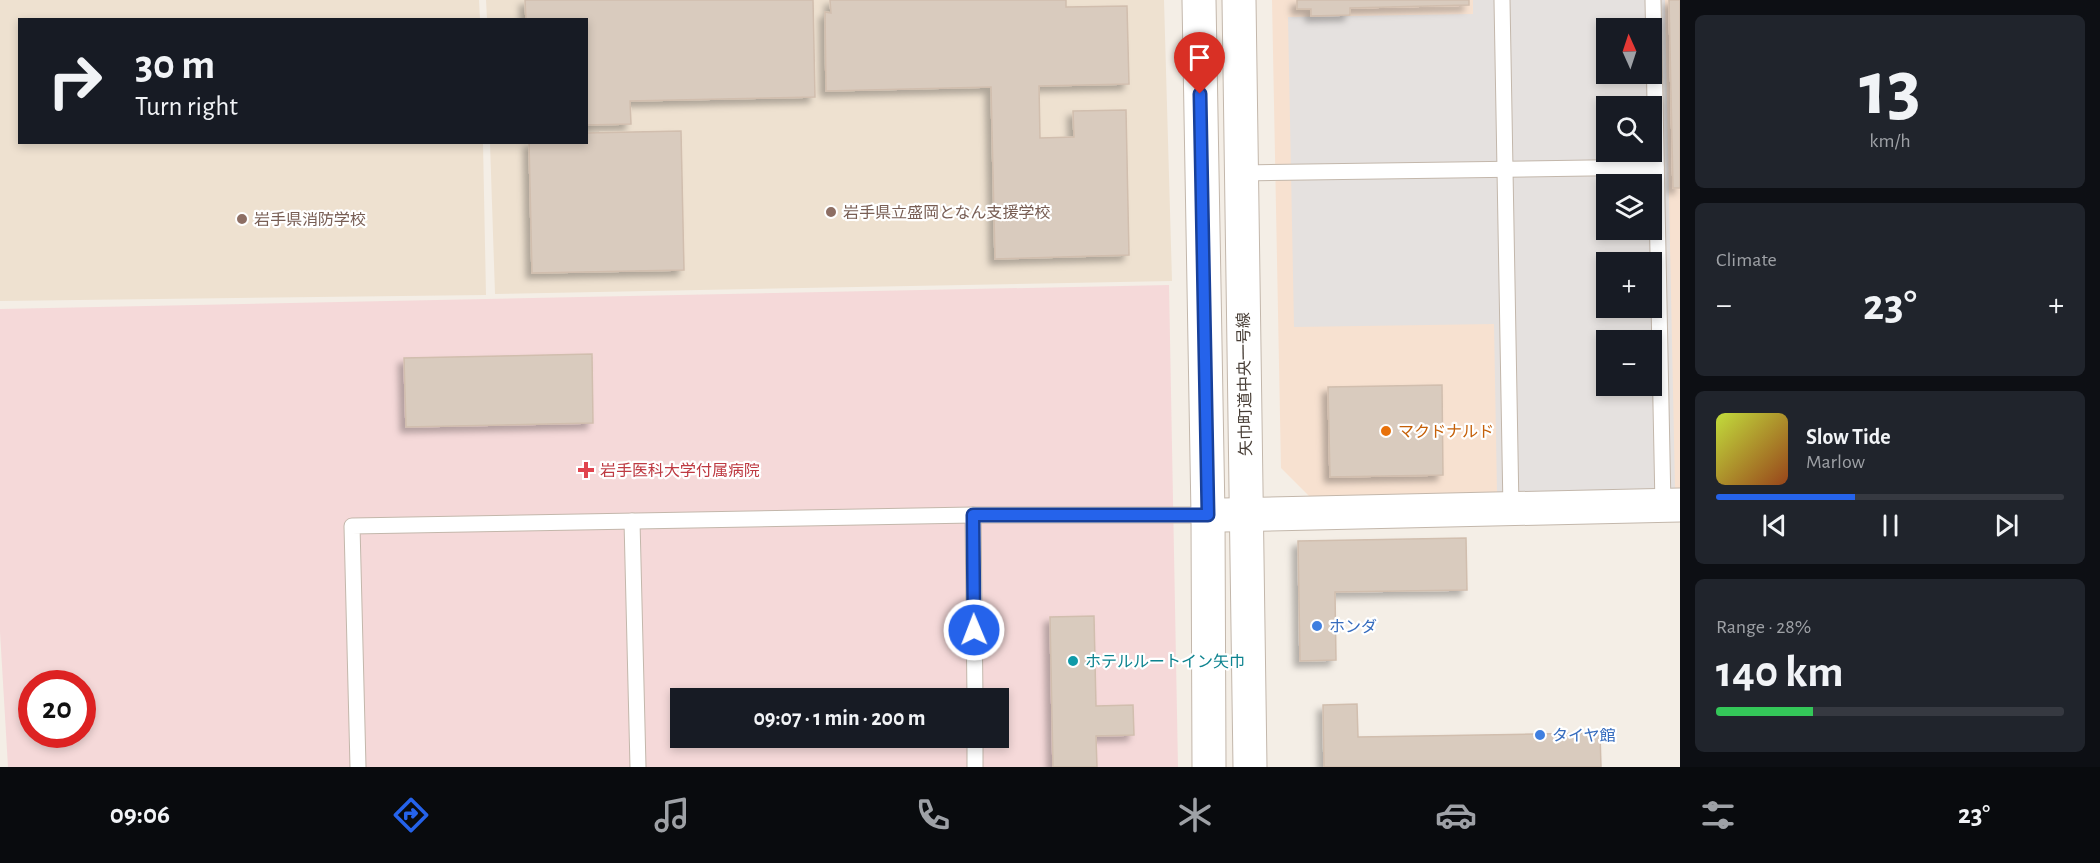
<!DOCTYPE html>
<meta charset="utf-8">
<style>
body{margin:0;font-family:"Alegreya Sans","Noto Sans JP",sans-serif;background:#20242c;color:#f1f3f6;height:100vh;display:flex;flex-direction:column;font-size:22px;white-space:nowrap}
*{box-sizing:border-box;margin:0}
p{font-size:20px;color:#9ea1a6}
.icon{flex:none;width:33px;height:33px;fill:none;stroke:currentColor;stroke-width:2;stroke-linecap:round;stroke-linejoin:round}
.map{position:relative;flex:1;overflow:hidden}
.drawer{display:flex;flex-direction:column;gap:15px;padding:15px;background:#0d0f14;width:420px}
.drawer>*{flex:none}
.banner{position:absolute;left:18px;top:18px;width:570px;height:126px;border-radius:0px;box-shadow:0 3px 9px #0003;background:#171b24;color:#f1f3f6;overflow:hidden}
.needle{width:39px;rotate:357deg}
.fabs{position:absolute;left:1596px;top:18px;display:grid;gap:12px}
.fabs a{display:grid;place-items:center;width:66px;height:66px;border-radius:0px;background:#171b24;box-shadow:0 3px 9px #0003;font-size:30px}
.speed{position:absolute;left:18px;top:670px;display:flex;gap:12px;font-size:30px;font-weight:700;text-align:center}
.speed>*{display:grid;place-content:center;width:78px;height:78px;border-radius:50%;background:#171b24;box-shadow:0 3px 9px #0003;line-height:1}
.speed .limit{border:9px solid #d22;background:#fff;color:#111}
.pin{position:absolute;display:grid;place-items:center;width:51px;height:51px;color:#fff;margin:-62px -26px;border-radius:50% 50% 50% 0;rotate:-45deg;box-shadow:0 0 6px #0007}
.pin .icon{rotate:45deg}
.me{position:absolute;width:66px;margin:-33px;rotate:359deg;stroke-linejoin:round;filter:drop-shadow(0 0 4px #0008)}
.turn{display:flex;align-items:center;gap:21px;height:126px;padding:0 18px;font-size:27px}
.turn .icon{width:78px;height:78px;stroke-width:2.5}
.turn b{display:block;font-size:42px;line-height:51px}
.big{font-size:45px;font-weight:600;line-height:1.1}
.drawer .tile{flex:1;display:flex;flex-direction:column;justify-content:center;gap:9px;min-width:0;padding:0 21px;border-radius:9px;background:#20242c}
.drawer .dial{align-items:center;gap:0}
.dial b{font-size:78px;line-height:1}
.song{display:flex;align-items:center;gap:18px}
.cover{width:72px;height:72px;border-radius:9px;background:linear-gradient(135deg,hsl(70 70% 55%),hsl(20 70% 35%))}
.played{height:6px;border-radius:3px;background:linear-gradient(90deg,#2563eb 40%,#363941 40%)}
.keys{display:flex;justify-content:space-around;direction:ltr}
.heat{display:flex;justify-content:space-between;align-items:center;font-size:33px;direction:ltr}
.charge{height:9px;border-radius:4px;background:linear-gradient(90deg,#34c759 28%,#363941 0)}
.trip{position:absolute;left:670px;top:688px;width:339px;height:60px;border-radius:0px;background:#171b24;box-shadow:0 3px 9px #0003;font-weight:600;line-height:60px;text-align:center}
.menu{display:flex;height:96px;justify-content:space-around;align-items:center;background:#090b0e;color:#9ea1a6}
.menu .icon{width:42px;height:42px}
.menu .on{color:#2563eb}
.menu b{font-size:27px;color:#f1f3f6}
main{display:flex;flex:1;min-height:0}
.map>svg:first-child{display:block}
.commercial{fill:#f7e1d0;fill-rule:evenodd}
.education{fill:#eee1d0}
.medical{fill:#f5d9d9;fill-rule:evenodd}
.parking{fill:#e5e1df;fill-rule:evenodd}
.building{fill:#d9cbbe;stroke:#d1beae;stroke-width:1.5;filter:url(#shadow)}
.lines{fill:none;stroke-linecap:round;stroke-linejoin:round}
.service-casing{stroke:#c3b7ab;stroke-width:17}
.tertiary-casing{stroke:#c3b7ab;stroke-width:35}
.service{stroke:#fff;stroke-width:15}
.tertiary{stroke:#fff;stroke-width:33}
.route-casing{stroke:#184099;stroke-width:15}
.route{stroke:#2563eb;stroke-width:10}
.education-dot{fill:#8d6e63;stroke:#fff;stroke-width:2}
.food-dot{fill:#e8710a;stroke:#fff;stroke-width:2}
.health-dot{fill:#e0444e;stroke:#fff;stroke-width:2}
.shop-dot{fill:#3f7fe0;stroke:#fff;stroke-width:2}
.culture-dot{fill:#0f9aa8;stroke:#fff;stroke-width:2}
.labels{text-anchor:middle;stroke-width:4.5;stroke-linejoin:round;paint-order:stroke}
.education-label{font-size:16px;fill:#785e54;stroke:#fff;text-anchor:start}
.street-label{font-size:16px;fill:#473d35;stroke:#fff}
.food-label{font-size:16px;fill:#c56008;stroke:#fff;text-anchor:start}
.health-label{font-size:16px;fill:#be3a42;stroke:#fff;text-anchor:start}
.shop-label{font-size:16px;fill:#366cbe;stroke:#fff;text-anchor:start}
.culture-label{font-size:16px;fill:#0d838f;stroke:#fff;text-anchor:start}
</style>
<main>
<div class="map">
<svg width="1680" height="767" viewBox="0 0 1680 767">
<defs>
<filter id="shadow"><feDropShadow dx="-5.5" dy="5.5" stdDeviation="3" flood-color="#0004"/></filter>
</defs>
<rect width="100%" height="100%" fill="#f4eee6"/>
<path class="commercial" d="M1272,0H1680V492L1312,499L1281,468ZM1606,28H1652V74H1606ZM1606,106H1652V152H1606ZM1606,184H1652V230H1606ZM1606,262H1652V308H1606ZM1606,340H1652V386H1606Z"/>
<g class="education">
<path d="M0,0H479L480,20H20V142L483,143L486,295L0,301Z"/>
<path d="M486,0H1164L1172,281L495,294L490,143L586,142V20L487,19Z"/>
</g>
<path class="medical" d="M1169,285L1178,767H8L0,632V309ZM32,684H82V735H32ZM681,699H999V738H681Z"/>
<path class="parking" d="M1473,0H1665L1675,489L1497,492L1494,324L1294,327L1288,17L1473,14ZM1606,28H1652V74H1606ZM1606,106H1652V152H1606ZM1606,184H1652V230H1606ZM1606,262H1652V308H1606ZM1606,340H1652V386H1606Z"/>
<g class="building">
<path d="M525,0H813L815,97L630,101L631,124L586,125V20H526Z"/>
<path d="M830,0H1066V7L1127,6L1129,84L1039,86L1040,138L1074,137L1073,111L1126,110L1129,255L995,259L991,87L826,91L825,12L831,13Z"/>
<path d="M1297,0H1469V5L1350,8V15L1311,16V9H1297Z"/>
<path d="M1669,0H1680V188H1673Z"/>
<path d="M681,131L684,270L532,273L529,142H586V133Z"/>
<path d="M592,354L593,423L406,427L404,358Z"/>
<path d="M1442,385L1443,475L1330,477L1328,387Z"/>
<path d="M1466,538L1467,590L1335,592L1336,660L1300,661L1298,541Z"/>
<path d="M1094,616L1096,706L1133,705L1134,735L1096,736L1097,767H1053L1050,617Z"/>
<path d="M1357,704L1358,737L1600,733L1601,767H1324L1323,705Z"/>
</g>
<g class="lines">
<g class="service-casing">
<g id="service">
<path d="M1502,0L1511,509"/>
<path d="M1653,0L1663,506"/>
<path d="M1242,173L1656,167"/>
<path d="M973,515L975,699"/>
<path d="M632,521L638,767"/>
<path d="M975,738V767"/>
<path d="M358,767L352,526L973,515H1208"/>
</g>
</g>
<g class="tertiary-casing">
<g id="tertiary">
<path d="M1199,0L1208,515L1209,767"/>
<path d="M1239,0L1250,767"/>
<path d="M1223,515L1680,505"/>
</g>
</g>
<use href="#service" class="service"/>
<use href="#tertiary" class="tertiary"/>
</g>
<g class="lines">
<g class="route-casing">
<path id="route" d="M974,630L973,515H1208L1200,94"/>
</g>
<use href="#route" class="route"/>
</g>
<g class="education-dot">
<circle cx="831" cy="212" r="6"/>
<circle cx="242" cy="219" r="6"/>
</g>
<circle class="food-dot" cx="1386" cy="431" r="6"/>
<path class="health-dot" d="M583 461h6v6h6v6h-6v6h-6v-6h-6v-6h6z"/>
<g class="shop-dot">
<circle cx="1317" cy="626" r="6"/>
<circle cx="1540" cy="735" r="6"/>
</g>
<circle class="culture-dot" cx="1073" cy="661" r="6"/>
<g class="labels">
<g class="education-label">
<text x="843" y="218">岩手県立盛岡となん支援学校</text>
<text x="254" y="225">岩手県消防学校</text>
</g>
<g class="street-label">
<text transform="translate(1244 384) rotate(-91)" y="6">矢巾町道中央一号線</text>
</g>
<g class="food-label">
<text x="1398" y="437">マクドナルド</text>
</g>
<g class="health-label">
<text x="600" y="476">岩手医科大学付属病院</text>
</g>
<g class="shop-label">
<text x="1329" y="632">ホンダ</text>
<text x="1552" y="741">タイヤ館</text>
</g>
<g class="culture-label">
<text x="1085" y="667">ホテルルートイン矢巾</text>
</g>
</g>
</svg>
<div class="fabs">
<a><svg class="needle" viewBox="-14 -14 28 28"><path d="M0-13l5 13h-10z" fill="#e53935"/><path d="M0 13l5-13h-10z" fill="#9ea1a6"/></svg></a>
<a><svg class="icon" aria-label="search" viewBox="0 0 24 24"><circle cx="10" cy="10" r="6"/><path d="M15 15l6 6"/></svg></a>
<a><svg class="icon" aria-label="layers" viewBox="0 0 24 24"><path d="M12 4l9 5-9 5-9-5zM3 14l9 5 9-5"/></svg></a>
<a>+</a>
<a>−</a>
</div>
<div class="speed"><div class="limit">20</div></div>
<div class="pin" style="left:1200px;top:94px;background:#d93025"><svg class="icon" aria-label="arrive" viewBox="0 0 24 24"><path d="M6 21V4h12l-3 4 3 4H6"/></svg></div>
<svg class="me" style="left:974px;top:630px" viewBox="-20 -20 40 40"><circle r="17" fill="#2563eb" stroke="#fff" stroke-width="3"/><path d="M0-11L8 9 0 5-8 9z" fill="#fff"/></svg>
<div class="trip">09:07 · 1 min · 200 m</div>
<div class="banner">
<div class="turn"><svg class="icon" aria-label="right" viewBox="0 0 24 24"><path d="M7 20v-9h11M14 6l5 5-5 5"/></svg><div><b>30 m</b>Turn right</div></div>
</div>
</div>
<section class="drawer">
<div class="tile dial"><b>13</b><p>km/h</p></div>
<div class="tile"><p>Climate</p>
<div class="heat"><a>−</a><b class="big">23°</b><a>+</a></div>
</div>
<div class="tile">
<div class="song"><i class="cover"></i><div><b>Slow Tide</b><p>Marlow</p></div></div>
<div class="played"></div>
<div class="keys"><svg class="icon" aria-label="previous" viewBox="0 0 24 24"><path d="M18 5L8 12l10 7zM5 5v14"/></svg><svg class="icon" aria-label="pause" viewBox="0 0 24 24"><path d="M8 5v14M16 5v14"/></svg><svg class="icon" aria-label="next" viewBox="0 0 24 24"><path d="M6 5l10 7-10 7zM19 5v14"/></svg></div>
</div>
<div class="tile"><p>Range · 28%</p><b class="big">140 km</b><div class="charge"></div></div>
</section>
</main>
<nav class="menu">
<b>09:06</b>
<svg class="icon on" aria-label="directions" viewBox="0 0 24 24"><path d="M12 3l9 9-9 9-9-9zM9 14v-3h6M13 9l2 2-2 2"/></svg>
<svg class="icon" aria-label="music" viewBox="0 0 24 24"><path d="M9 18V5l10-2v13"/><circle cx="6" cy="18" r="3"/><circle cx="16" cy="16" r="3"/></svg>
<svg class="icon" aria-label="phone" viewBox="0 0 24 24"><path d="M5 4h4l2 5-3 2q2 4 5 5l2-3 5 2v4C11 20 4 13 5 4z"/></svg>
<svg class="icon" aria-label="climate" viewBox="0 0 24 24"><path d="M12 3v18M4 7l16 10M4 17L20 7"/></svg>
<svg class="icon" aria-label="car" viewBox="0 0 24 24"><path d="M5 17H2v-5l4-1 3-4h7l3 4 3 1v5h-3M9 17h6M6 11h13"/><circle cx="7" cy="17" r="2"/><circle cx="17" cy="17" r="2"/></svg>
<svg class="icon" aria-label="filters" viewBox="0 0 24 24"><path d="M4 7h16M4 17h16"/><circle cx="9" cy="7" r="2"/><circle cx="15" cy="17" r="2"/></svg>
<b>23°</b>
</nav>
